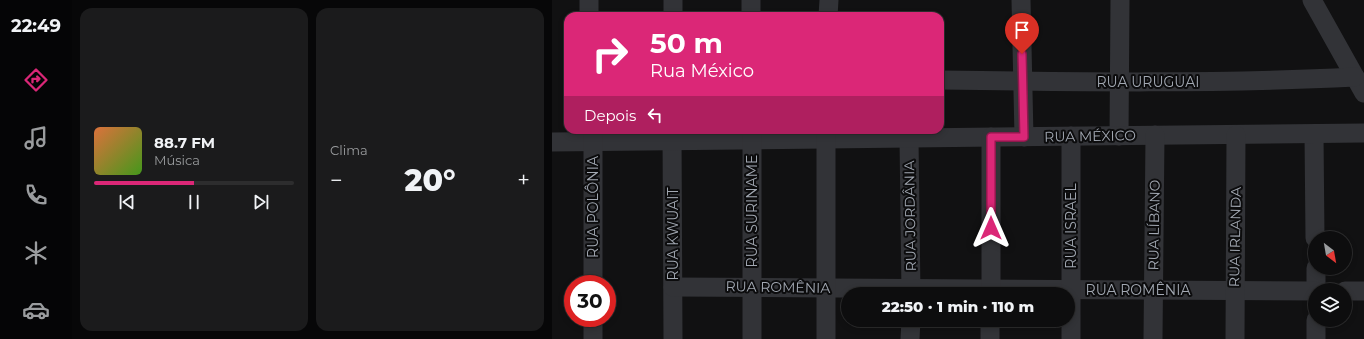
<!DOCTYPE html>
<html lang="pt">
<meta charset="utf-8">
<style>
body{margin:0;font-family:Montserrat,sans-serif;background:#1b1b1c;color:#f1f3f6;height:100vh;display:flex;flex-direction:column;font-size:15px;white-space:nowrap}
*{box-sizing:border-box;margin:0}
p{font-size:13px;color:#9a9c9e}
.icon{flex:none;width:22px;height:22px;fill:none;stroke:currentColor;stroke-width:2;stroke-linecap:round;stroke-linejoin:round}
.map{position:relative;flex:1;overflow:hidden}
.sheet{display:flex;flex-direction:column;gap:8px;padding:8px;background:#070708;width:480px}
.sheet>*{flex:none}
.hud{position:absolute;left:12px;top:12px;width:380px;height:122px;border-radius:12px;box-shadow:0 2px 6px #0003,0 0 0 1px #2d2d2e;background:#db2777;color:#fff;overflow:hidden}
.needle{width:26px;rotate:149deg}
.buttons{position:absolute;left:756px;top:231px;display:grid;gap:8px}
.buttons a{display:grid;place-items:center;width:44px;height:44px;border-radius:50%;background:#0d0d0e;box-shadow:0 2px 6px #0003,0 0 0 1px #2d2d2e;font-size:20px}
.speed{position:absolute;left:12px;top:275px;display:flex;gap:8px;font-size:20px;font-weight:700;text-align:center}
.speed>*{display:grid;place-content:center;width:52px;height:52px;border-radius:50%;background:#0d0d0e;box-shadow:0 2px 6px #0003,0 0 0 1px #2d2d2e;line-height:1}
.speed .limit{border:6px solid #d22;background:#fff;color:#111}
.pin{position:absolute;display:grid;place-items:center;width:34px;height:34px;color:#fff;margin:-41px -17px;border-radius:50% 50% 50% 0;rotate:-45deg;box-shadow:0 0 4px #0007}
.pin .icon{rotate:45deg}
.me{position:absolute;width:44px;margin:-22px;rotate:0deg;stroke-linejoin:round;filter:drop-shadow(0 0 3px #0008)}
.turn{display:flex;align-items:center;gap:14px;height:84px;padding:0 20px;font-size:18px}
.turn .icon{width:52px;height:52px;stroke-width:2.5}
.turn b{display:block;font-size:28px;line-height:34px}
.then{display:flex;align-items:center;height:38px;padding:0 20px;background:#0003;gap:8px;font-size:15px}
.big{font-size:30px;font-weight:800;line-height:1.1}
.sheet .card{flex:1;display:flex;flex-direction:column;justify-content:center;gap:6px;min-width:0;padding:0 14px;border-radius:12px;background:#1b1b1c}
.song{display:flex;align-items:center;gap:12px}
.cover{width:48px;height:48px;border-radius:6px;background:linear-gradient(135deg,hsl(20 70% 55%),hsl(100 70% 35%))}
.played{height:4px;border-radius:2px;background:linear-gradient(90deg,#db2777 50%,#2d2d2e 50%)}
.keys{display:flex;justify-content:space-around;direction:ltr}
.heat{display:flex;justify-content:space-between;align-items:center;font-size:22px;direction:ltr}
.sheet .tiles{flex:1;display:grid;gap:8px;grid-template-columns:repeat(2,1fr)}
.trip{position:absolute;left:289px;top:287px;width:234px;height:40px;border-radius:20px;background:#0d0d0e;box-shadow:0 2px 6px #0003,0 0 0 1px #2d2d2e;font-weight:800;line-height:40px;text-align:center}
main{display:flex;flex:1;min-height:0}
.tab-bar{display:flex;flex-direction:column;width:72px;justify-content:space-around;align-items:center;background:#050506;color:#9a9c9e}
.tab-bar .icon{width:28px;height:28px}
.tab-bar .active{color:#db2777}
.tab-bar b{font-size:18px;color:#f1f3f6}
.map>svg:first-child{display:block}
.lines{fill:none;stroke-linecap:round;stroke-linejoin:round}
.minor{stroke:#323337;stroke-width:19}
.route-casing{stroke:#8e194d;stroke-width:10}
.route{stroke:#db2777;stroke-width:7}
.labels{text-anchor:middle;stroke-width:4;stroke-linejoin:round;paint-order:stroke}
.street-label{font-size:14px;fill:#a2a8b2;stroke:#0c0c0d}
</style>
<main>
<nav class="tab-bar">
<b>22:49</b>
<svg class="icon active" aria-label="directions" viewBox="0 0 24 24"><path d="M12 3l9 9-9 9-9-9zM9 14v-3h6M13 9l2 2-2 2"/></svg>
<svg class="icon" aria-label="music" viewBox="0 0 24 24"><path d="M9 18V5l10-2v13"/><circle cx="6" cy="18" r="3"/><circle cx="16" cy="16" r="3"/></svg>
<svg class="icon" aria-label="phone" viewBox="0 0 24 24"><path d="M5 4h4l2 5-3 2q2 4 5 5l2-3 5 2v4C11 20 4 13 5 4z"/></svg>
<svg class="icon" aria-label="climate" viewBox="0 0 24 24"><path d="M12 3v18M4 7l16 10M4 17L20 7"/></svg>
<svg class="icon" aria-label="car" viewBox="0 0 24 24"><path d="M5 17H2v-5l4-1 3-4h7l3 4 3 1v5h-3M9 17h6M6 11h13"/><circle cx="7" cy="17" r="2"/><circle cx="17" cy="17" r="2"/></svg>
</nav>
<section class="sheet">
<div class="tiles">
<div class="card">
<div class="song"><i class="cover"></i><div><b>88.7 FM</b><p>Música</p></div></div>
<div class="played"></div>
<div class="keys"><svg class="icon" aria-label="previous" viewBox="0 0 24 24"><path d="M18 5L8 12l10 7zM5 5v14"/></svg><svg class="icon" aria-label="pause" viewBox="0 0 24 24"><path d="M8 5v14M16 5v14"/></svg><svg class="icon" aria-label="next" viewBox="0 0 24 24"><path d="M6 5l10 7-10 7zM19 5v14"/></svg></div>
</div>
<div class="card"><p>Clima</p>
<div class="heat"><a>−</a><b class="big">20°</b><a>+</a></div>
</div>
</div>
</section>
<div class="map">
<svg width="812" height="339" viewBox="0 0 812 339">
<rect width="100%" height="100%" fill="#111112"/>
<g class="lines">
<g class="minor">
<path d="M37,0V16"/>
<path d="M199,0V16"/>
<path d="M469,0L472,137"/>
<path d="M760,0L812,93"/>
<path d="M121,16V0"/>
<path d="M276,16L277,0"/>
<path d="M388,80C527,82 665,84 803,77"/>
<path d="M120,130L121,339"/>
<path d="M762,134L763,238"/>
<path d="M567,136L568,0"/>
<path d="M357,138L359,294"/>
<path d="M0,142L812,133"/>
<path d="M764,268V290"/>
<path d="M41,284V130"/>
<path d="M121,287L763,291"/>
<path d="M793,291H812"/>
<path d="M439,294V137"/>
<path d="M764,320V339"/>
<path d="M41,339V318"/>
<path d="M200,339V130"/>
<path d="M274,339V130"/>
<path d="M358,339L359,320"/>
<path d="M438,339V320"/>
<path d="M519,339V136"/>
<path d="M601,339L603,135"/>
<path d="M683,339L684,135"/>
</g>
</g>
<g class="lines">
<g class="route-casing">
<path id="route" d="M439,228V137H472L470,54"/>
</g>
<use href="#route" class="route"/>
</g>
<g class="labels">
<g class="street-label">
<text x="596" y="87">RUA URUGUAI</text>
<text transform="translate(538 136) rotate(-1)" y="5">RUA MÉXICO</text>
<text transform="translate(41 207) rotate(-90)" y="5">RUA POLÔNIA</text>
<text transform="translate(200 211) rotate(-90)" y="5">RUA SURINAME</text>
<text transform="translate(358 216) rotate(-91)" y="5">RUA JORDÂNIA</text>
<text transform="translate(602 225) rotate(-89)" y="5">RUA LÍBANO</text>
<text transform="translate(519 226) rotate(-90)" y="5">RUA ISRAEL</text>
<text transform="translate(121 234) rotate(-90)" y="5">RUA KWUAIT</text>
<text transform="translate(683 237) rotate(-89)" y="5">RUA IRLANDA</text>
<text transform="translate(226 287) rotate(1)" y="5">RUA ROMÊNIA</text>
<text x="586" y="295">RUA ROMÊNIA</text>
</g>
</g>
</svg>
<div class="buttons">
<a><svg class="needle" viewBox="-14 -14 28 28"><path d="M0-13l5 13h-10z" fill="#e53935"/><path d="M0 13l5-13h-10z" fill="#9a9c9e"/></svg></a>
<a><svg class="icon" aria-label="layers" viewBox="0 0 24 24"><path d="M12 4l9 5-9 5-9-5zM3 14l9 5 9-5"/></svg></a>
</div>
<div class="speed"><div class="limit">30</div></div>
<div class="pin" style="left:470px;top:54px;background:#d93025"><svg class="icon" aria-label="arrive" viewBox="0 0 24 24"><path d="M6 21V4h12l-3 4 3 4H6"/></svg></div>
<svg class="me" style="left:439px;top:228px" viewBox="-20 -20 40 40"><path d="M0-17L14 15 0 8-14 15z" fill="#db2777" stroke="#fff" stroke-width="4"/></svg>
<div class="trip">22:50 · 1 min · 110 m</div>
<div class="hud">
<div class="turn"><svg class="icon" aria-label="right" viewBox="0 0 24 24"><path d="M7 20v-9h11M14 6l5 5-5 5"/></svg><div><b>50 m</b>Rua México</div></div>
<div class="then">Depois<svg class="icon" aria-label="left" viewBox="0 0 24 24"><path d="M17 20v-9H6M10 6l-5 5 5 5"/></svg></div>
</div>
</div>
</main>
